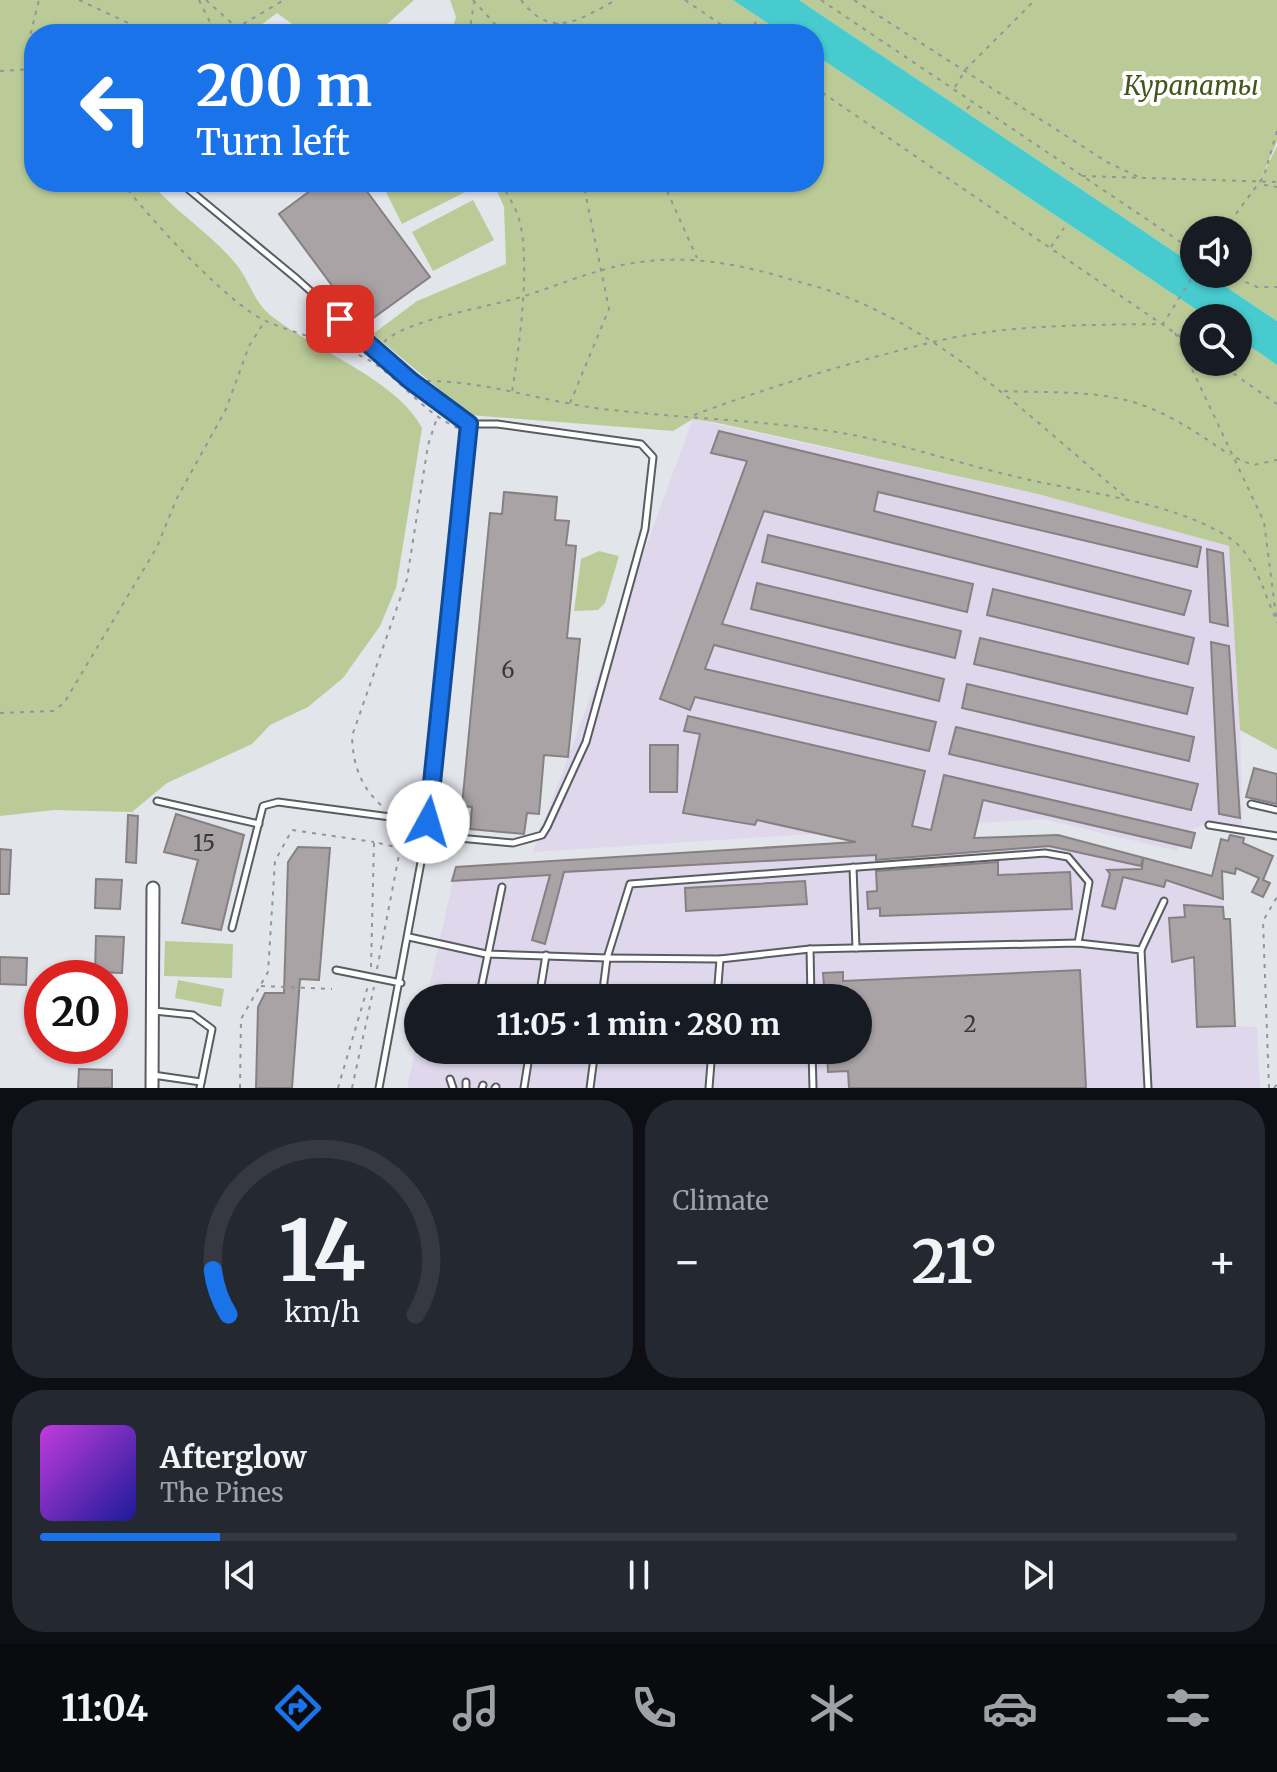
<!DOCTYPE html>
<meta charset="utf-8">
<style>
body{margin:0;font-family:Merriweather,serif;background:#242831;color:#f1f3f6;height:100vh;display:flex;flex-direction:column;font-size:30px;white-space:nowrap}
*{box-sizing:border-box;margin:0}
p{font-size:26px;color:#9ea1a6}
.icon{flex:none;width:44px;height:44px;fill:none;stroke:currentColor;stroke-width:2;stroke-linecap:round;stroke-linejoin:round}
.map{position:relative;height:1088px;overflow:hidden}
.details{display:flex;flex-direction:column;gap:12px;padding:12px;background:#0d0f14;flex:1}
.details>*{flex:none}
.hud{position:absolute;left:24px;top:24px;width:800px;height:168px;border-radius:32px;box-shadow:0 2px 6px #0004;background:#1a73e8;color:#fff;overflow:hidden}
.controls{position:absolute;left:1180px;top:216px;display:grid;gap:16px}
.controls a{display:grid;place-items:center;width:72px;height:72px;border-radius:50%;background:#171b24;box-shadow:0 2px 6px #0004;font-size:40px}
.speed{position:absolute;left:24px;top:960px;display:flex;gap:16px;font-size:40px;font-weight:700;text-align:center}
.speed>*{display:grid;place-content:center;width:104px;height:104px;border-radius:50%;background:#171b24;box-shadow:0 2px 6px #0004;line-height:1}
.speed .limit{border:12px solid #d22;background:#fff;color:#111}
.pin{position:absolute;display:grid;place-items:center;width:68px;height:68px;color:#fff;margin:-34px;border-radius:16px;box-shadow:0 4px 12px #0006}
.me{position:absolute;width:88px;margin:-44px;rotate:6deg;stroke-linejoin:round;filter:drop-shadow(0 0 6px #0008)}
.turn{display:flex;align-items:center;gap:28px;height:168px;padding:0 40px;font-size:36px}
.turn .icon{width:104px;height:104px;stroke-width:2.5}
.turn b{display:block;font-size:56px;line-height:68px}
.big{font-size:60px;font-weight:700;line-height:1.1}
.details .widget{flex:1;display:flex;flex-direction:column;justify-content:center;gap:12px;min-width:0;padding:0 28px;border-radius:32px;background:#242831}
.details .dial{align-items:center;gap:0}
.dial svg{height:208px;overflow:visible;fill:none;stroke:#363941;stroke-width:7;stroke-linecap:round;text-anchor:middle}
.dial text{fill:#f1f3f6;stroke:none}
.song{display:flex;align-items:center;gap:24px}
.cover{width:96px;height:96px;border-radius:12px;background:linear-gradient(135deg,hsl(290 70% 55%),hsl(240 70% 35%))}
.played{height:8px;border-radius:4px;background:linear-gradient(90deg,#1a73e8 15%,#363941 15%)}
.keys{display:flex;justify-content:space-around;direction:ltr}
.heat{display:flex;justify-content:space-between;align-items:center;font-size:44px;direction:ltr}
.details .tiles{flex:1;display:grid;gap:12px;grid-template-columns:1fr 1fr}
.widget:last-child{grid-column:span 2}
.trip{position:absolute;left:404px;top:984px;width:468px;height:80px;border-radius:40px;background:#171b24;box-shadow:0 2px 6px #0004;font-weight:700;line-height:80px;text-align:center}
.menu{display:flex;height:128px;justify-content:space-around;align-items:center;background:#090b0e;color:#9ea1a6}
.menu .icon{width:56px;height:56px}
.menu .active{color:#1a73e8}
.menu b{font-size:36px;color:#f1f3f6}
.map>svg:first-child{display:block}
.industrial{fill:#dfd7ec}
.green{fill:#bbcb98}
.water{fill:#47cbce}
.building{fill:#a9a3a6;stroke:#868083;stroke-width:2}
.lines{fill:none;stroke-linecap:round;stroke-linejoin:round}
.service-casing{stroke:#595c60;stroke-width:9}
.minor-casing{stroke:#595c60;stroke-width:15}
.path{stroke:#939598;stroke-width:2;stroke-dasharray:4 6;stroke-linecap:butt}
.service{stroke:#fff;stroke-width:5}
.minor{stroke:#fff;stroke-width:11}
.route-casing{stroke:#114b97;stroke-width:20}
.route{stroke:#1a73e8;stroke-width:14}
.labels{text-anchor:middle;stroke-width:8;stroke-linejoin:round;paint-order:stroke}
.number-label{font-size:22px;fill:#383839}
.park-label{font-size:26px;font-style:italic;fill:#455418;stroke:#fff}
</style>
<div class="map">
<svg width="1277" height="1088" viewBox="0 0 1277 1088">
<rect width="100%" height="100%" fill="#e2e5ea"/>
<g class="industrial">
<path d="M693,419L1038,494L1229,546L1240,710L1242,834L1202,825L1187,832L1177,851L1043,819L533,852Z"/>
<path d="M1058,835L1207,875L1223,886L1224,919H1230L1235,1026L1257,1027L1260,1088H407L418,1038V1050H858V998H427L456,867L825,844Z"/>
</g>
<g class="green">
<path d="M0,0H414L376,34H306L277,13L249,34H34V182H150C176,213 215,236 239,268C250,283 254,301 269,314C311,349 397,379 422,428L396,588L380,626L343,678L308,707L270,725L252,744L167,783L132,812L54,810L0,816Z"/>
<path d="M450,0H733L784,34H451L456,17Z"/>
<path d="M799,0H1277V141L1261,179L1277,146V321L1207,274H1238V230H1194V265Z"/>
<path d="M814,54L1209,318H1194V362H1238V338L1277,365V750L1240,730L1229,546L1038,494L718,423L693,419L673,431L470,415L373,334L417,301L506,264L504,207L493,182H814Z"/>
<path d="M396,182H485L402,224L384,188Z"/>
<path d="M473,200L494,240L433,271L412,232Z"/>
<path d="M599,551L619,556L605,603L598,610L574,611L581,559Z"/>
<path d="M165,941L233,944L232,978L164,976Z"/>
<path d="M178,980L224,989L221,1007L175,998Z"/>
</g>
<path class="water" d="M733,0H799L1194,265V274H1207L1277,321V365L1238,338V318H1209L814,54V34H784Z"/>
<g class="building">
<path d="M322,182H360L430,277L362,326L279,214Z"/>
<path d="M719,431L1201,547L1197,567L878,492L874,511L1191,591L1184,615L764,511L722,624L944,679L939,701L714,645L705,669L936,722L929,751L695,697L690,710L660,699L747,461L711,453Z"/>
<path d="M504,492L557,497L555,520L569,521L566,545L576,546L567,638L580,639L568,757L544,755L539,814L527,813L524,834L470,829L472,807L462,806L490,513L502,514Z"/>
<path d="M768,535L973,584L967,612L762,562Z"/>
<path d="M1207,549L1223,553L1228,626L1210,622Z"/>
<path d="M757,583L961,631L955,658L751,609Z"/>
<path d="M993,589L1194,638L1188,664L987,615Z"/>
<path d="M980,638L1193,688L1187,714L974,664Z"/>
<path d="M1211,642L1229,646L1240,818L1219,814Z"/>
<path d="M967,684L1194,737L1189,761L962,708Z"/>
<path d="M688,716L925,771L912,826L931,830L944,775L1195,833L1191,848L983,800L974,838L1058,835L1212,876L1221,839L1228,841L1230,835L1244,838L1243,843L1273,856L1263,880L1270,883L1263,897L1252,892L1259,878L1236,868L1235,874L1222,871L1223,899L1166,880L1164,887L1123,877L1115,909L1102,906L1110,874L1107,870L1142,869L1143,858L1141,866L1049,846L876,860V855L564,872L545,944L532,940L550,875L452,881L456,867L856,842L757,820L755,825L683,813L700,734L684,731Z"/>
<path d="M956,727L1198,784L1191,810L949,754Z"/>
<path d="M650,745H678L677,792H650Z"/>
<path d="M1254,768L1277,774V804L1246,797Z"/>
<path d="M176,814L244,835L221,930L182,923L198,860L164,852Z"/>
<path d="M128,815L138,816L136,863L126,862Z"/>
<path d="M298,847L330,848L319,980L300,979L292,1088H256L258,1007L265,993H284L288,862Z"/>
<path d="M0,849L11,850L9,894H0Z"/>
<path d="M998,862V875L1070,872L1072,909L880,916V908L868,909L867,892L877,891L876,871Z"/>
<path d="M96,879L122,880L120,909L95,908Z"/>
<path d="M805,881L807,904L686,911L685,888Z"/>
<path d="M1184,905L1223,907L1224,919H1230L1235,1026L1197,1027L1194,957L1172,962L1169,918L1185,917Z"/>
<path d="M96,936L124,937L122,973L95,972Z"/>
<path d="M0,957L27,958L26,985L0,984Z"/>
<path d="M1080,970L1086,1088H849L848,1071L828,1072L827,1050H858V998H825L823,973L843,972V981Z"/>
<path d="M79,1069L112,1070V1088H78Z"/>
</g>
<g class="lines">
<g class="service-casing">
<g id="service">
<path d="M185,182L187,188L297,279L411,381L469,424H497L641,444L653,457L645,529L586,742L547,827L542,835L513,843L426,835"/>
<path d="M157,801L259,824"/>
<path d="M1251,804L1277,810"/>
<path d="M1209,825L1277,836"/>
<path d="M853,867L856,948"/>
<path d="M232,928L263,806L278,802L428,822"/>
<path d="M409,937L486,954L607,958L630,884L1045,853L1068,857L1089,882L1078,943"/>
<path d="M1141,950L1164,901"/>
<path d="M336,970L401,983"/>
<path d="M479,998L502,887"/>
<path d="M539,998L546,955"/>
<path d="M602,998L607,958L720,959L810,949"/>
<path d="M717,998L720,959"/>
<path d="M811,998L810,949L1078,943L1141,950L1148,1088"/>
<path d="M154,1011L193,1015L212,1029L200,1088"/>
<path d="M812,1050L813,1088"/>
<path d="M153,1075L201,1082"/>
<path d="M450,1079L453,1088"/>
<path d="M466,1082V1088"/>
<path d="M379,1088L426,835L469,424"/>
<path d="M482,1088L483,1085"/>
<path d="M495,1088L496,1087"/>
<path d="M524,1088L530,1050"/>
<path d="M590,1088L595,1050"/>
<path d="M709,1088L712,1050"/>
</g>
</g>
<g class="minor-casing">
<path id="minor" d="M152,1088L153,888"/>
</g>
<g class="path">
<path d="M79,0L152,34"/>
<path d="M199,0L216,34"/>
<path d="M206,0L235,26"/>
<path d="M473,0L504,34"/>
<path d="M521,0C552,41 580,19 616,0"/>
<path d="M685,0L735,34"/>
<path d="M821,0L1194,251"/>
<path d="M854,0L1107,162L1141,178"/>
<path d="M226,34L284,0"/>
<path d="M469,34L474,3"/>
<path d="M557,34L558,23"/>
<path d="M749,34L757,20"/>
<path d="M34,62L27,48L39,0"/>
<path d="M0,71L34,69"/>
<path d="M814,87L1194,346"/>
<path d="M955,87L966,69L1035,0"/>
<path d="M967,109L972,103"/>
<path d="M1082,176L1277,182"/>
<path d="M122,182C146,215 230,306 266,321C297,335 332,341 363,357C399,375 420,412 460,429"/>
<path d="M501,182C506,193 514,204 518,216C532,257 519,348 512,392"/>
<path d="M663,182L697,258"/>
<path d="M1264,185L1277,187"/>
<path d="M1224,230L1264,176L1277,131"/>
<path d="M1051,247L1064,228"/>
<path d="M1227,274L1257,287H1277"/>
<path d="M1175,333L1264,522L1277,623"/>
<path d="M384,342C405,320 489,307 521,297C564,284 603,265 649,261C696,256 741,265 786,278C805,284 825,288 844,296C954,339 1038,425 1128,499"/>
<path d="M1217,362L1277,404"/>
<path d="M427,381C489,381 550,404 612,410C682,418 753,420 823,430C889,439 952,462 1017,477C1082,493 1175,501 1231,539C1254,554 1264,593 1275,617"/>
<path d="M1004,391C1045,393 1093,390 1133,402C1169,413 1199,434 1230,455"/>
<path d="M570,403L609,309L583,182"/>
<path d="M694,415C772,386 851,362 933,342C1008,324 1087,325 1163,324L1194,274"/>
<path d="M1236,458L1253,465L1277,460"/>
<path d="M0,713L53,711L64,703L157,547L176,500L226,409L249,346L265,321"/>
<path d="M381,805C360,786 353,764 352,736L407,579L428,445L436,421"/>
<path d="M431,854L447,856L448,847"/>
<path d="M371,967L374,842L413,851"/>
<path d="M377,969L400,850"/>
<path d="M261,986L332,989"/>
<path d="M240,1088L241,1019L268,972L275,861L292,830L374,842"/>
<path d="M338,1088L368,986"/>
<path d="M352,1088L374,987"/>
<path d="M1269,1088L1263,921L1277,897"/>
<path d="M1274,1088L1277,1084"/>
</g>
<use href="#service" class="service"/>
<use href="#minor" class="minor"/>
</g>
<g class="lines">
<g class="route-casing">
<path id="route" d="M340,319L411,381L469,424L428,822"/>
</g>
<use href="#route" class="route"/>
</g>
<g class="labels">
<g class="number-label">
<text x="508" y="678">6</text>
<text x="204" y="851">15</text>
<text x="970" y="1032">2</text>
</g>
<g class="park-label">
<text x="1191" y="95">Курапаты</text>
</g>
</g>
</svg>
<div class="controls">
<a><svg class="icon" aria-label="sound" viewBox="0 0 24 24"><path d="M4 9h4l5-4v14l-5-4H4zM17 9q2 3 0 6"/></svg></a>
<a><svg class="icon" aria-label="search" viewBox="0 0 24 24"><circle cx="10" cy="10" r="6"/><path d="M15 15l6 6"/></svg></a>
</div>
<div class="speed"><div class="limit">20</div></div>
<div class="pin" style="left:340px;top:319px;background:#d93025"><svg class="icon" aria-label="arrive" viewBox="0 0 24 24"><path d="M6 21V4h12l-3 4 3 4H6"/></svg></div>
<svg class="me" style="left:428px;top:822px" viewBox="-20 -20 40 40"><circle r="19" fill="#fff"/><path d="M0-13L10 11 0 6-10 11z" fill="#1a73e8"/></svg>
<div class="trip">11:05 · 1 min · 280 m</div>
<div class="hud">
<div class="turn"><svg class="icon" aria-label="left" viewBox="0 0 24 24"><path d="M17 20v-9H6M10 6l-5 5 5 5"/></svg><div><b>200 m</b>Turn left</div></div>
</div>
</div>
<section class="details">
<div class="tiles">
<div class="widget dial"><svg viewBox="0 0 100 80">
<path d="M14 69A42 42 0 1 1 86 69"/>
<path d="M14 69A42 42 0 0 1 8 52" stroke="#1a73e8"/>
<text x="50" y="56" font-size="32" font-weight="700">14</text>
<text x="50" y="72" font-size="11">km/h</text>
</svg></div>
<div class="widget"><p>Climate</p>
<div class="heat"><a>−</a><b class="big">21°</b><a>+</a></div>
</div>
<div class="widget">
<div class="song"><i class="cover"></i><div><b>Afterglow</b><p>The Pines</p></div></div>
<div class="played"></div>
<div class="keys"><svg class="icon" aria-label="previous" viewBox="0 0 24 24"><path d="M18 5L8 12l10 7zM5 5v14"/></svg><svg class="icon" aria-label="pause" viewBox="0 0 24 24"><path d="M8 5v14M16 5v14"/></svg><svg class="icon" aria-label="next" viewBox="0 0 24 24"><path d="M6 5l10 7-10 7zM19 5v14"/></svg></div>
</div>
</div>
</section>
<nav class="menu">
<b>11:04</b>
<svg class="icon active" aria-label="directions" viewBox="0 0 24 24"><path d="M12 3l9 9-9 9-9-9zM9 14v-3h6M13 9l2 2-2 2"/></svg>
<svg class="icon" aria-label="music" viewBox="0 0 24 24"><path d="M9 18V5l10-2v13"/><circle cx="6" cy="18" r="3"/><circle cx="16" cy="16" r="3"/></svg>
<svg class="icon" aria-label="phone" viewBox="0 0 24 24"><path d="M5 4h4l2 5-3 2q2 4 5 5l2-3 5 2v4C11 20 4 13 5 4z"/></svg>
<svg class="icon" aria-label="climate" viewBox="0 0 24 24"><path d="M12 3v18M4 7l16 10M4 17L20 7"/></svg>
<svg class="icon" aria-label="car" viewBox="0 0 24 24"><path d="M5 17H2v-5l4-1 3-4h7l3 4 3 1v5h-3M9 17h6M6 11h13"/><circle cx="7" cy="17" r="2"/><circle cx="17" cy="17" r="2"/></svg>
<svg class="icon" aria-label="filters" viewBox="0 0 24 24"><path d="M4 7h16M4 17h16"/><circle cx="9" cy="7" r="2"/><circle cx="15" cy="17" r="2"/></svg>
</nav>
